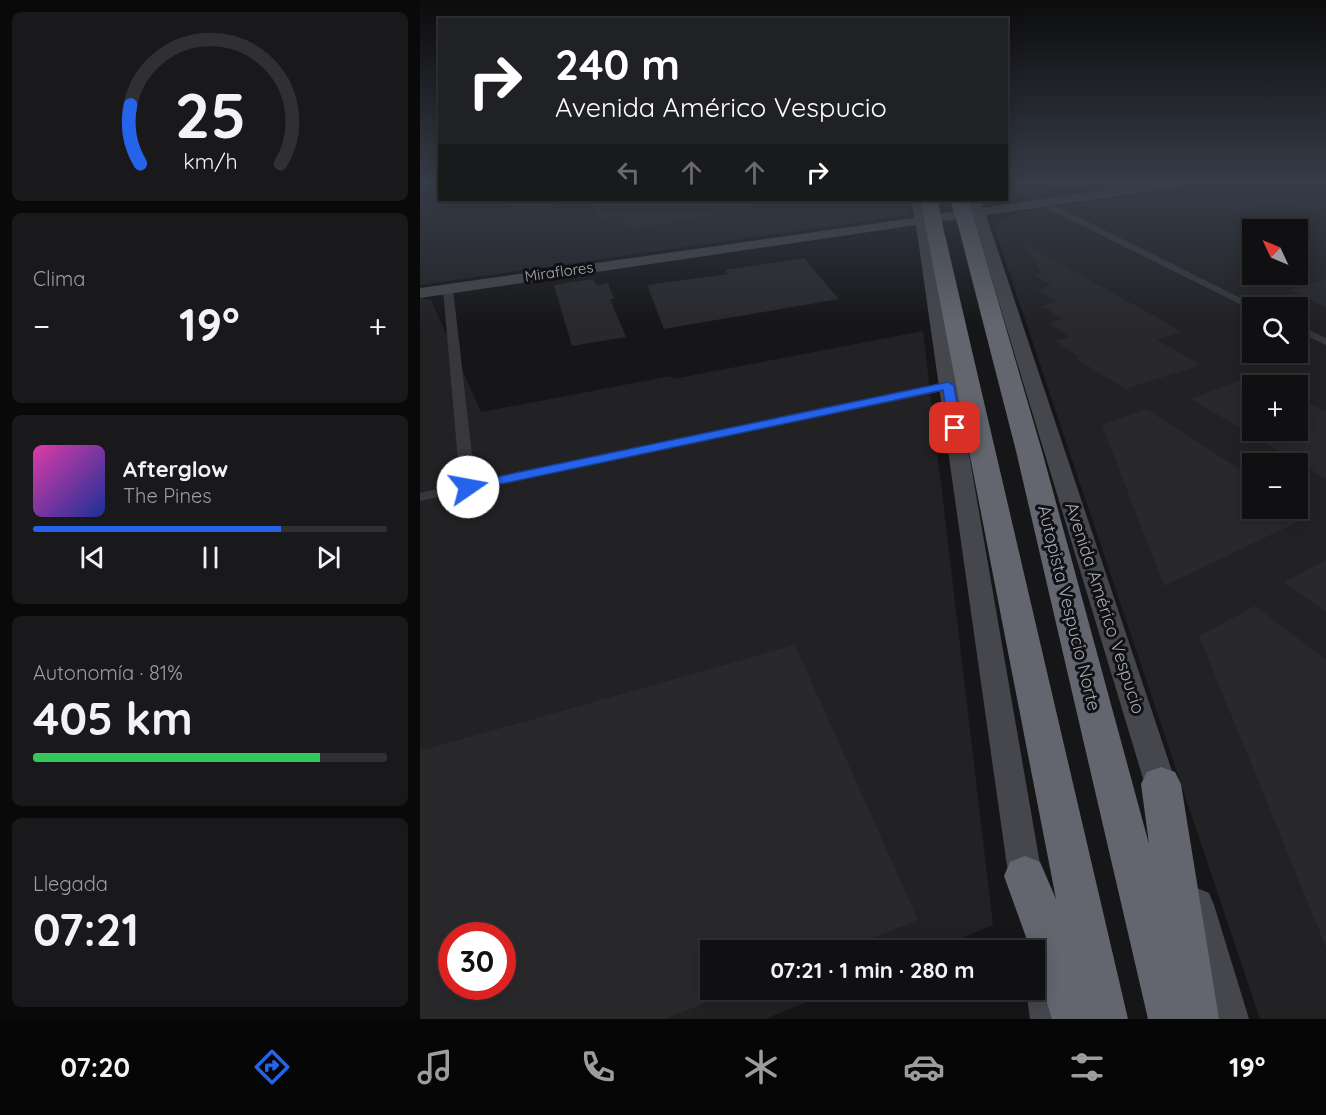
<!DOCTYPE html>
<html lang="es">
<meta charset="utf-8">
<style>
body{margin:0;font-family:Quicksand,sans-serif;background:#19191b;color:#f1f3f6;height:100vh;display:flex;flex-direction:column;font-size:22px;white-space:nowrap}
*{box-sizing:border-box;margin:0}
p{font-size:20px;color:#9c9d9f}
.icon{flex:none;width:33px;height:33px;fill:none;stroke:currentColor;stroke-width:2;stroke-linecap:round;stroke-linejoin:round}
.map{position:relative;flex:1;overflow:hidden}
.sheet{display:flex;flex-direction:column;gap:12px;padding:12px;background:#09090a;width:420px}
.sheet>*{flex:none}
.top-card{position:absolute;left:18px;top:18px;width:570px;height:183px;border-radius:0px;box-shadow:0 3px 15px #0003,0 0 0 2px #303032;background:#202124;color:#fff;overflow:hidden}
.needle{width:39px;rotate:314deg}
.tools{position:absolute;left:822px;top:219px;display:grid;gap:12px}
.tools a{display:grid;place-items:center;width:66px;height:66px;border-radius:0px;background:#101012;box-shadow:0 3px 15px #0003,0 0 0 2px #303032;font-size:30px}
.speed{position:absolute;left:18px;top:922px;display:flex;gap:12px;font-size:30px;font-weight:700;text-align:center}
.speed>*{display:grid;place-content:center;width:78px;height:78px;border-radius:50%;background:#101012;box-shadow:0 3px 15px #0003,0 0 0 2px #303032;line-height:1}
.speed .limit{border:9px solid #d22;background:#fff;color:#111}
.pin{position:absolute;display:grid;place-items:center;width:51px;height:51px;color:#fff;margin:-26px;border-radius:12px;box-shadow:0 3px 9px #0006}
.me{position:absolute;width:66px;margin:-33px;rotate:78deg;stroke-linejoin:round;filter:drop-shadow(0 0 4px #0008)}
.turn{display:flex;align-items:center;gap:21px;height:126px;padding:0 18px;font-size:27px}
.turn .icon{width:78px;height:78px;stroke-width:2.5}
.turn b{display:block;font-size:42px;line-height:51px}
.lanes{display:flex;align-items:center;height:57px;padding:0 18px;background:#0003;justify-content:center;gap:30px;direction:ltr}
.lanes .off{opacity:.35}
.big{font-size:45px;font-weight:800;line-height:1.1}
.sheet .widget{flex:1;display:flex;flex-direction:column;justify-content:center;gap:9px;min-width:0;padding:0 21px;border-radius:9px;background:#19191b}
.sheet .dial{align-items:center;gap:0}
.dial svg{height:156px;overflow:visible;fill:none;stroke:#303032;stroke-width:7;stroke-linecap:round;text-anchor:middle}
.dial text{fill:#f1f3f6;stroke:none}
.song{display:flex;align-items:center;gap:18px}
.cover{width:72px;height:72px;border-radius:9px;background:linear-gradient(135deg,hsl(320 70% 55%),hsl(230 70% 35%))}
.played{height:6px;border-radius:3px;background:linear-gradient(90deg,#2563eb 70%,#303032 70%)}
.keys{display:flex;justify-content:space-around;direction:ltr}
.heat{display:flex;justify-content:space-between;align-items:center;font-size:33px;direction:ltr}
.charge{height:9px;border-radius:4px;background:linear-gradient(90deg,#34c759 81%,#303032 0)}
.trip{position:absolute;left:280px;top:940px;width:345px;height:60px;border-radius:0px;background:#101012;box-shadow:0 3px 15px #0003,0 0 0 2px #303032;font-weight:800;line-height:60px;text-align:center}
.dock{display:flex;height:96px;justify-content:space-around;align-items:center;background:#060607;color:#9c9d9f}
.dock .icon{width:42px;height:42px}
.dock .on{color:#2563eb}
.dock b{font-size:27px;color:#f1f3f6}
main{display:flex;flex:1;min-height:0}
.map>svg:first-child{display:block}
.built{fill:#222225;fill-rule:evenodd}
.building{fill:#29292c;fill-rule:evenodd}
.lines{fill:none;stroke-linecap:round;stroke-linejoin:round}
.street{fill:#37383d;fill-rule:evenodd}
.secondary{fill:#45474d;fill-rule:evenodd}
.highway{fill:#63666e;fill-rule:evenodd}
.highway-bridge{stroke:#63666e;stroke-width:17}
.route{fill:#2563eb;stroke:#184099;stroke-width:1.5}
.labels{text-anchor:middle;stroke-width:6;stroke-linejoin:round;paint-order:stroke}
.far-street-label{font-size:15px;fill:#a8adb8;stroke:#111113}
.street-label{font-size:18px;fill:#a8adb8;stroke:#111113}
</style>
<main>
<section class="sheet">
<div class="widget dial"><svg viewBox="0 0 100 80">
<path d="M14 69A42 42 0 1 1 86 69"/>
<path d="M14 69A42 42 0 0 1 9 39" stroke="#2563eb"/>
<text x="50" y="56" font-size="32" font-weight="700">25</text>
<text x="50" y="72" font-size="11">km/h</text>
</svg></div>
<div class="widget"><p>Clima</p>
<div class="heat"><a>−</a><b class="big">19°</b><a>+</a></div>
</div>
<div class="widget">
<div class="song"><i class="cover"></i><div><b>Afterglow</b><p>The Pines</p></div></div>
<div class="played"></div>
<div class="keys"><svg class="icon" aria-label="previous" viewBox="0 0 24 24"><path d="M18 5L8 12l10 7zM5 5v14"/></svg><svg class="icon" aria-label="pause" viewBox="0 0 24 24"><path d="M8 5v14M16 5v14"/></svg><svg class="icon" aria-label="next" viewBox="0 0 24 24"><path d="M6 5l10 7-10 7zM19 5v14"/></svg></div>
</div>
<div class="widget"><p>Autonomía · 81%</p><b class="big">405 km</b><div class="charge"></div></div>
<div class="widget"><p>Llegada</p><b class="big">07:21</b></div>
</section>
<div class="map">
<svg width="906" height="1019" viewBox="0 0 906 1019">
<rect width="100%" height="100%" fill="#161618"/>
<g class="built">
<path d="M0,183H19L20,200H487L489,215L0,285Z"/>
<path d="M587,183H683L599,196L587,194Z"/>
<path d="M801,183H906V1019H840L575,230L580,220L594,213ZM832,230H878V274H832ZM832,308H878V352H832ZM832,386H878V430H832ZM832,464H878V508H832Z"/>
<path d="M0,298L11,300L61,412L251,376L253,379L503,331L573,925L511,951H291V990H416L345,1019H0ZM32,936H82V987H32Z"/>
</g>
<g class="building">
<path d="M87,200H138L139,207L91,213Z"/>
<path d="M171,200H334V207L316,210L319,213L208,228L203,217L180,220Z"/>
<path d="M605,244L763,332L737,340L781,365L705,389L655,358L659,357L635,341L650,337L628,323L643,319L622,306L637,302L617,290L632,285L613,275L621,273Z"/>
<path d="M384,258L419,299L244,329L227,285L308,274L305,270Z"/>
<path d="M173,279L176,285L188,283L194,299H190L206,337L152,346L134,285Z"/>
<path d="M906,279V307L870,290Z"/>
<path d="M832,376V430H878V397L906,412V479L771,399Z"/>
<path d="M726,409L832,477V508H882L892,515L744,586L682,425Z"/>
<path d="M906,560V612L864,582Z"/>
<path d="M835,606L906,660V947L779,636Z"/>
<path d="M375,645L498,920L419,951H291V990L316,991L244,1019H0V751ZM32,936H82V987H32Z"/>
</g>
<g class="lines">
<g class="street">
<path d="M620,201H626L841,308H832V310L620,205Z"/>
<path d="M28,286L33,289L55,481L528,382L534,386L528,390L0,501V493L40,484L23,289Z"/>
<path d="M878,325L906,338V345L878,332Z"/>
</g>
<g class="secondary">
<path d="M732,183H767L761,187L566,215L761,798L756,808L745,812L734,808L729,798L553,217L509,223L624,887L619,898L607,903L595,898L590,887L496,225L0,298V288L494,218L491,200H503L507,216L550,209L548,200H560L563,208Z"/>
<path d="M777,888L789,893L794,905L829,1019H791L760,905L765,893Z"/>
<path d="M620,946L633,951L638,964L648,1019H610L606,990H615V951H607Z"/>
</g>
<g class="highway">
<path d="M548,224L554,225L557,229L622,451L729,844L721,784L727,772L741,767L755,772L761,784L799,1019H728L596,451L539,229L542,225Z"/>
<path d="M516,230L522,231L525,235L708,1019H632L615,963V951H611L584,876L590,862L605,856L620,862L636,899L507,235L510,231Z"/>
</g>
<g class="highway-bridge">
<path d="M509,200L516,235"/>
<path d="M539,200L548,229"/>
</g>
</g>
<linearGradient id="sky" x2="0" y2="1"><stop stop-color="#0c0c0d"/><stop offset="0.56" stop-color="#363c48"/><stop offset="1" stop-color="#363c48" stop-opacity="0"/></linearGradient>
<rect width="906" height="326" fill="url(#sky)"/>
<path class="route" d="M528,382L534,386L541,428L535,432L529,428L523,390L48,491L41,487L48,483Z"/>
<g class="labels">
<g class="far-street-label">
<text transform="translate(139 272) rotate(-8)" y="5">Miraflores</text>
</g>
<g class="street-label">
<text transform="translate(649 608) rotate(76)" y="6">Autopista Vespucio Norte</text>
<text transform="translate(685 608) rotate(72)" y="6">Avenida Américo Vespucio</text>
</g>
</g>
</svg>
<div class="tools">
<a><svg class="needle" viewBox="-14 -14 28 28"><path d="M0-13l5 13h-10z" fill="#e53935"/><path d="M0 13l5-13h-10z" fill="#9c9d9f"/></svg></a>
<a><svg class="icon" aria-label="search" viewBox="0 0 24 24"><circle cx="10" cy="10" r="6"/><path d="M15 15l6 6"/></svg></a>
<a>+</a>
<a>−</a>
</div>
<div class="speed"><div class="limit">30</div></div>
<div class="pin" style="left:535px;top:428px;background:#d93025"><svg class="icon" aria-label="arrive" viewBox="0 0 24 24"><path d="M6 21V4h12l-3 4 3 4H6"/></svg></div>
<svg class="me" style="left:48px;top:487px" viewBox="-20 -20 40 40"><circle r="19" fill="#fff"/><path d="M0-13L10 11 0 6-10 11z" fill="#2563eb"/></svg>
<div class="trip">07:21 · 1 min · 280 m</div>
<div class="top-card">
<div class="turn"><svg class="icon" aria-label="right" viewBox="0 0 24 24"><path d="M7 20v-9h11M14 6l5 5-5 5"/></svg><div><b>240 m</b>Avenida Américo Vespucio</div></div>
<div class="lanes"><svg class="icon off" aria-label="left" viewBox="0 0 24 24"><path d="M17 20v-9H6M10 6l-5 5 5 5"/></svg><svg class="icon off" aria-label="ahead" viewBox="0 0 24 24"><path d="M12 20V5M6 11l6-6 6 6"/></svg><svg class="icon off" aria-label="ahead" viewBox="0 0 24 24"><path d="M12 20V5M6 11l6-6 6 6"/></svg><svg class="icon" aria-label="right" viewBox="0 0 24 24"><path d="M7 20v-9h11M14 6l5 5-5 5"/></svg></div>
</div>
</div>
</main>
<nav class="dock">
<b>07:20</b>
<svg class="icon on" aria-label="directions" viewBox="0 0 24 24"><path d="M12 3l9 9-9 9-9-9zM9 14v-3h6M13 9l2 2-2 2"/></svg>
<svg class="icon" aria-label="music" viewBox="0 0 24 24"><path d="M9 18V5l10-2v13"/><circle cx="6" cy="18" r="3"/><circle cx="16" cy="16" r="3"/></svg>
<svg class="icon" aria-label="phone" viewBox="0 0 24 24"><path d="M5 4h4l2 5-3 2q2 4 5 5l2-3 5 2v4C11 20 4 13 5 4z"/></svg>
<svg class="icon" aria-label="climate" viewBox="0 0 24 24"><path d="M12 3v18M4 7l16 10M4 17L20 7"/></svg>
<svg class="icon" aria-label="car" viewBox="0 0 24 24"><path d="M5 17H2v-5l4-1 3-4h7l3 4 3 1v5h-3M9 17h6M6 11h13"/><circle cx="7" cy="17" r="2"/><circle cx="17" cy="17" r="2"/></svg>
<svg class="icon" aria-label="filters" viewBox="0 0 24 24"><path d="M4 7h16M4 17h16"/><circle cx="9" cy="7" r="2"/><circle cx="15" cy="17" r="2"/></svg>
<b>19°</b>
</nav>
